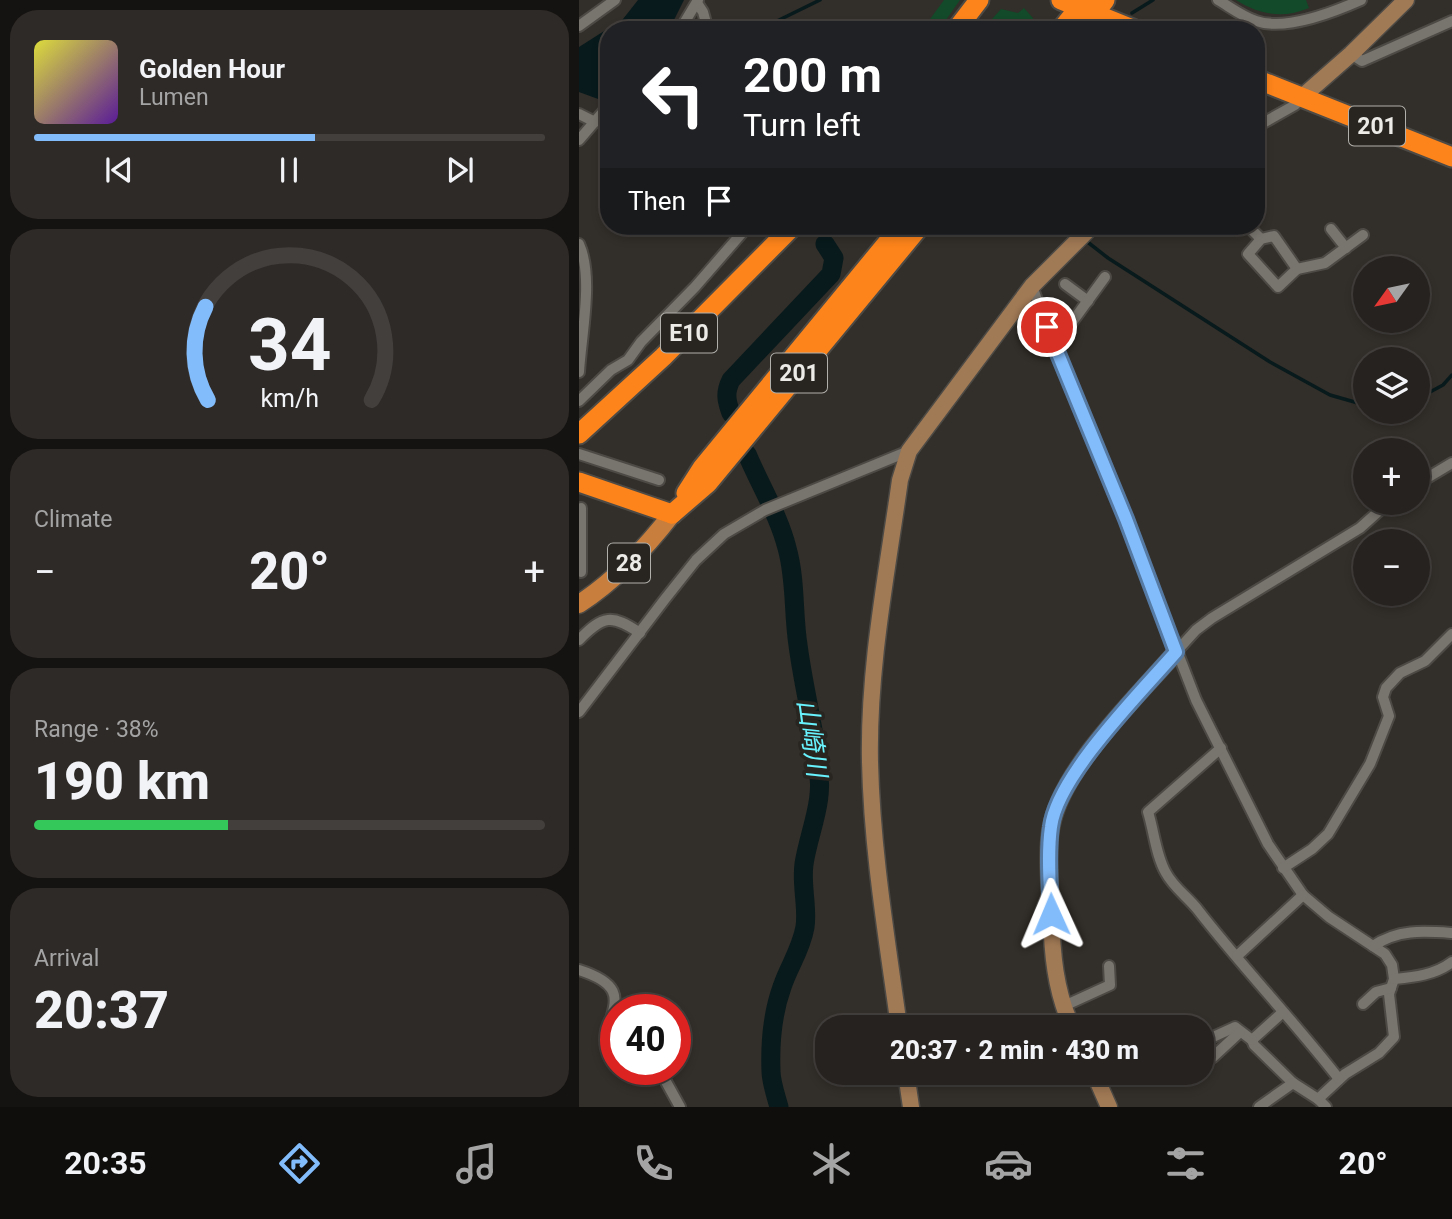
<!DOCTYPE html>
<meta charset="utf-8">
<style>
body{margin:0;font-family:Roboto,"Noto Sans JP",sans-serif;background:#2e2a28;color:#f1f3f6;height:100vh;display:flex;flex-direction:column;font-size:26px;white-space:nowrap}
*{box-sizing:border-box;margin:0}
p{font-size:23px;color:#a4a4a4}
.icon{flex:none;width:38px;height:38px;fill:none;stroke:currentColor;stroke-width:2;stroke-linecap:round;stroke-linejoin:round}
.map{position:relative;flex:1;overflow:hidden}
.drawer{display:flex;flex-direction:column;gap:10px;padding:10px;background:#151311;width:579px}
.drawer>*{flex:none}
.banner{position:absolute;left:21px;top:21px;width:665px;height:214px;border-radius:28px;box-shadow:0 4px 10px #0003,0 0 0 2px #423f3d;background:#202124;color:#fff;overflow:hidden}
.needle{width:46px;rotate:237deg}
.controls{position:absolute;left:774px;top:256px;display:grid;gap:14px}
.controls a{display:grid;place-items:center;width:77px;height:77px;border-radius:50%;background:#26221f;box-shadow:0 4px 10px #0003,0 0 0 2px #423f3d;font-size:35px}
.speed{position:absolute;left:21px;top:994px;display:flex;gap:14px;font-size:35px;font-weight:700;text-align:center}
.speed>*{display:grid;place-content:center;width:91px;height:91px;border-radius:50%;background:#26221f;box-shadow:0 4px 10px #0003,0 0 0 2px #423f3d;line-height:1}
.speed .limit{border:10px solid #d22;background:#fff;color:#111}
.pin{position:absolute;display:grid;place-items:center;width:60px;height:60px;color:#fff;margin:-30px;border:4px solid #fff;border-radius:50%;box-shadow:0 2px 7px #0007}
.me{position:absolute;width:77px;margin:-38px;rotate:359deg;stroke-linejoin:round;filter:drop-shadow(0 0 5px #0008)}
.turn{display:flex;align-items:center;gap:24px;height:147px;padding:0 28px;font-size:32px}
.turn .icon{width:91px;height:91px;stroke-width:2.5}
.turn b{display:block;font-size:49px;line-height:60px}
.then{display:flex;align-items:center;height:66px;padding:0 28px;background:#0003;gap:14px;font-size:26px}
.big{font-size:52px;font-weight:800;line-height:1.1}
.drawer .widget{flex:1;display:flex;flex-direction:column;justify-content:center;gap:10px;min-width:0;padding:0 24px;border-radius:28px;background:#2e2a28}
.drawer .dial{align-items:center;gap:0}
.dial svg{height:182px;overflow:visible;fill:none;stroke:#423f3d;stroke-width:7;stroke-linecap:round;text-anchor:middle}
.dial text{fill:#f1f3f6;stroke:none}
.song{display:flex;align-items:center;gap:21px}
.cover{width:84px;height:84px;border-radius:10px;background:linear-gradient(135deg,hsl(60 70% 55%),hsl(270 70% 35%))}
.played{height:7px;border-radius:4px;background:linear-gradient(90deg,#83bcfb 55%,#423f3d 55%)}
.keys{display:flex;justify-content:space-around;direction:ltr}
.heat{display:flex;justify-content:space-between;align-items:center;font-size:38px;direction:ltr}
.charge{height:10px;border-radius:5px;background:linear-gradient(90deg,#34c759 38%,#423f3d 0)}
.trip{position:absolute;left:236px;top:1015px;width:399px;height:70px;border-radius:28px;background:#26221f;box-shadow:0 4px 10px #0003,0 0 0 2px #423f3d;font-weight:800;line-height:70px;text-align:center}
.tabs{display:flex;height:112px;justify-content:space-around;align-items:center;background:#0f0e0c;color:#a4a4a4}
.tabs .icon{width:49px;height:49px}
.tabs .on{color:#83bcfb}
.tabs b{font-size:32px;color:#f1f3f6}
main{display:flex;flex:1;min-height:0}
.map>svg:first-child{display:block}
.green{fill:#134a29}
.water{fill:#081a1c}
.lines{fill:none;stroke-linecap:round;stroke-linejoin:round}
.stream{stroke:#081a1c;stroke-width:3.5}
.river{stroke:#081a1c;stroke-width:19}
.street-casing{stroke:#4d4a45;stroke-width:14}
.secondary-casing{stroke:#4d4a45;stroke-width:19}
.primary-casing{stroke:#4d4a45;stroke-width:21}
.highway-casing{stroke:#4d4a45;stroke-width:23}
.street{stroke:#78746e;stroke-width:10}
.secondary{stroke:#a07955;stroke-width:16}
.primary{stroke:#c87e3c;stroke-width:18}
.highway{stroke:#fd841b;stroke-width:19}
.route-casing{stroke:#557aa3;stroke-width:18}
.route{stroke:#83bcfb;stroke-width:12}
.labels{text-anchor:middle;stroke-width:7;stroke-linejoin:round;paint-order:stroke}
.shield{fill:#282520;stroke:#b2b0ab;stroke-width:2}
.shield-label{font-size:23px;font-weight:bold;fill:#edebe7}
.water-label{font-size:26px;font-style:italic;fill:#68f2fd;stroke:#282520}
</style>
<main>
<section class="drawer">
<div class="widget">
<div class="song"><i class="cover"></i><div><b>Golden Hour</b><p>Lumen</p></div></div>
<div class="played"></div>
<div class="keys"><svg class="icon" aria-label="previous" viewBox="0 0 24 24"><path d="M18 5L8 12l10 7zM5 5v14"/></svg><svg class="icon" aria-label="pause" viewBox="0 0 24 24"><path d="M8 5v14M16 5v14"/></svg><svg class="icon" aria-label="next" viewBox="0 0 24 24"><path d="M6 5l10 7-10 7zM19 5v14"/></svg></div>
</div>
<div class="widget dial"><svg viewBox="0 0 100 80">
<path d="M14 69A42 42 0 1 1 86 69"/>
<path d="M14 69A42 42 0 0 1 13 28" stroke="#83bcfb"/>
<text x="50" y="56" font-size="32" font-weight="700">34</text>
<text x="50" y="72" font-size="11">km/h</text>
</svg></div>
<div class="widget"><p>Climate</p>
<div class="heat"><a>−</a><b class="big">20°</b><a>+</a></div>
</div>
<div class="widget"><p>Range · 38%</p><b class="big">190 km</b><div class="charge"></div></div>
<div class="widget"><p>Arrival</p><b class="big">20:37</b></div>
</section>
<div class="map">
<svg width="873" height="1107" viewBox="0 0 873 1107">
<rect width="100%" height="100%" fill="#322e29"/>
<g class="green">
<path d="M365,0H381L360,30H343Z"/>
<path d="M657,0H727L730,8C704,19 681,15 657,0Z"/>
<path d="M445,8L454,18L451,30H403L422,9L439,13Z"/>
</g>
<path class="water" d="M59,0H105L95,20L85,30H30V103L0,92V47L44,19Z"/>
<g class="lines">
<g class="stream">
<path d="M553,13L574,0"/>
<path d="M193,30L194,23L241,0"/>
<path d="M487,226L499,235"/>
<path d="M506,240L529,258L691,362L751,395L786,405"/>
<path d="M838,399L864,385L873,375"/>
</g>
<g class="river">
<path d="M152,413C147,400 146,392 152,380L252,274L255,258L246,244"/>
<path d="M168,454C181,485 200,516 208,548C217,580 214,613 219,645C223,676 230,706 235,736L233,739C237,748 236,755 238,764C247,798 230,831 225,864C222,885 229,907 226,927C222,950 210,966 203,987C194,1012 191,1044 192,1071C192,1082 197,1096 200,1107"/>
</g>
<g class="street-casing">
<g id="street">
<path d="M639,0C651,7 664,17 677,21C706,31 755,12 782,0"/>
<path d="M118,3L124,12L129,30"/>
<path d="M0,26L36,0"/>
<path d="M101,30L119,0"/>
<path d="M772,54L783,61L873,21"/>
<path d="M0,114L16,122"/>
<path d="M677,127L716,105L723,97"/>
<path d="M0,140L30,105"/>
<path d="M669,226L682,239"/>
<path d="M752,229L767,248"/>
<path d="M695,236L718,269L699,287L669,254L682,239Z"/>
<path d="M0,244C15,277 2,336 0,372"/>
<path d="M718,269L746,263L784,235"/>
<path d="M486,284L509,301"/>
<path d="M453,286L475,347L547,519L617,700L689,844L724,895L750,917L806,954L813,965L815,979L810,994L815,1037L800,1053L766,1074L739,1099"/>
<path d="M475,347L526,277"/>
<path d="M0,401L32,370L49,360L62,342L116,287L169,226"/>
<path d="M0,454L80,480"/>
<path d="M838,484L873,463"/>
<path d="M2,508V572"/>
<path d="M0,640C24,615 33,614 61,633"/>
<path d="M597,652L617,630L633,618L781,528L810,502"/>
<path d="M0,712L86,599L117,560L145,534L186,510L330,451"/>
<path d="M642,748L569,812C575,831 577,856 587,873C595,888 609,897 619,910C664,968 715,1021 760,1079"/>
<path d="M704,868L733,849L749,834L791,764L810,716L804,697L807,688L821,673L846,661L873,634"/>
<path d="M794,946C819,929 844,931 873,933"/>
<path d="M658,956L724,895"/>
<path d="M0,970C69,992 12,1019 37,1054"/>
<path d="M815,979C835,977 856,975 873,962"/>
<path d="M784,1004L797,992L812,988"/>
<path d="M485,1006L531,985L530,966"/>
<path d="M704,1012L673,1040L675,1045L714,1083"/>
<path d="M623,1042L656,1027L673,1040"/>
<path d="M634,1057L661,1032"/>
<path d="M80,1069L101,1107"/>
<path d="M680,1107L714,1083L739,1099L747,1107"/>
</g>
</g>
<g class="secondary-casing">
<g id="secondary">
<path d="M723,97L772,54L827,0"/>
<path d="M320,1027C308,939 293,851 291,762C289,668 308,573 321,480L330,451L453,286L513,226"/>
<path d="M493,1027C476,991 473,952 472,913C471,888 467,846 473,823C486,765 558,697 597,652"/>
<path d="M327,1073L332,1107"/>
<path d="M515,1073L530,1107"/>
</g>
</g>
<g class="primary-casing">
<path id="primary" d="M0,604C37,580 66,549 93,514"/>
</g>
<g class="highway-casing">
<g id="highway">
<path d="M482,0L556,30"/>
<path d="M377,30L400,0"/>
<path d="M482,30L506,0"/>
<path d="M502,30L526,0"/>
<path d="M677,79L873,157"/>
<path d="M0,434L84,357L214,226"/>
<path d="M0,482L93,514"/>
<path d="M107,493L123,468L322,226"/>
<path d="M93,514L129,483L341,226"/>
</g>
</g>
<use href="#street" class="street"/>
<use href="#secondary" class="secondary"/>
<use href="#primary" class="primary"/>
<use href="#highway" class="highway"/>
</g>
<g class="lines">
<g class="route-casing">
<path id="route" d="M468,327L547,519L597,652C562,692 478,776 472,827C468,855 471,886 472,914"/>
</g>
<use href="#route" class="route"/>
</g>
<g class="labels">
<g class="shield">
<rect x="770" y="106.5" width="56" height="39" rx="5"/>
<rect x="82" y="313.5" width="56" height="39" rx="5"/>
<rect x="192" y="353.5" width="56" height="39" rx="5"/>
<rect x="29" y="543.5" width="42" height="39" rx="5"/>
</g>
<g class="shield-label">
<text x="798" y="134">201</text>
<text x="110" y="341">E10</text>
<text x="220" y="381">201</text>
<text x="50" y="571">28</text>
</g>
<g class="water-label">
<text transform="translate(233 738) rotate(82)" y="9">山崎川</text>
</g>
</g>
</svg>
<div class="controls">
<a><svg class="needle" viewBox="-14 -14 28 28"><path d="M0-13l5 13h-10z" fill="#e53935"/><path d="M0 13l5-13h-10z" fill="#a4a4a4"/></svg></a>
<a><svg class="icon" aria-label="layers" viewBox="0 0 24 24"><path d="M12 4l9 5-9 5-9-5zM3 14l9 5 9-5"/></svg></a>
<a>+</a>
<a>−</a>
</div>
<div class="speed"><div class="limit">40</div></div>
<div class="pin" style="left:468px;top:327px;background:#d93025"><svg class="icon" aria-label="arrive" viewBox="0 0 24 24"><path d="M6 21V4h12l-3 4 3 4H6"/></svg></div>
<svg class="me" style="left:472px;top:914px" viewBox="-20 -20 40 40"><path d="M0-17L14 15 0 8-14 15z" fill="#83bcfb" stroke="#fff" stroke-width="4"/></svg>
<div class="trip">20:37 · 2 min · 430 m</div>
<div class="banner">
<div class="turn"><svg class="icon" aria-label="left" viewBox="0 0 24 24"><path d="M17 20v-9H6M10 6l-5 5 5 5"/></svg><div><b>200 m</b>Turn left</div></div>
<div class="then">Then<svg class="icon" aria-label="arrive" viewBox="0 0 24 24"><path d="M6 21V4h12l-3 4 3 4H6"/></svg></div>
</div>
</div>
</main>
<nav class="tabs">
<b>20:35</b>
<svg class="icon on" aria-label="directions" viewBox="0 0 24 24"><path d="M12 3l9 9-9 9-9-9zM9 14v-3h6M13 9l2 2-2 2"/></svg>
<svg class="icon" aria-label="music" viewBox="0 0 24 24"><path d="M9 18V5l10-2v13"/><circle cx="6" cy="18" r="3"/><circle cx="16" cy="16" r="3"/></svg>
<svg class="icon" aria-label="phone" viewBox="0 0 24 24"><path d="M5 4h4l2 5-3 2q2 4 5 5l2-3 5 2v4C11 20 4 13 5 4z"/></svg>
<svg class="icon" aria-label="climate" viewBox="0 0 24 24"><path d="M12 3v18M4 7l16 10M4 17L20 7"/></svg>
<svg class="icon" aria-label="car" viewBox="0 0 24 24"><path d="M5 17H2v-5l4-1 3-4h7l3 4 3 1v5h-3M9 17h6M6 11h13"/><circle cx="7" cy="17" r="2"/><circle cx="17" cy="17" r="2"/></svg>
<svg class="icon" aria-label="filters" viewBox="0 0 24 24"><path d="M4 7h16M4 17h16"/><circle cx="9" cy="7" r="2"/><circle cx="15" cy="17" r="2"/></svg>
<b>20°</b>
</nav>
